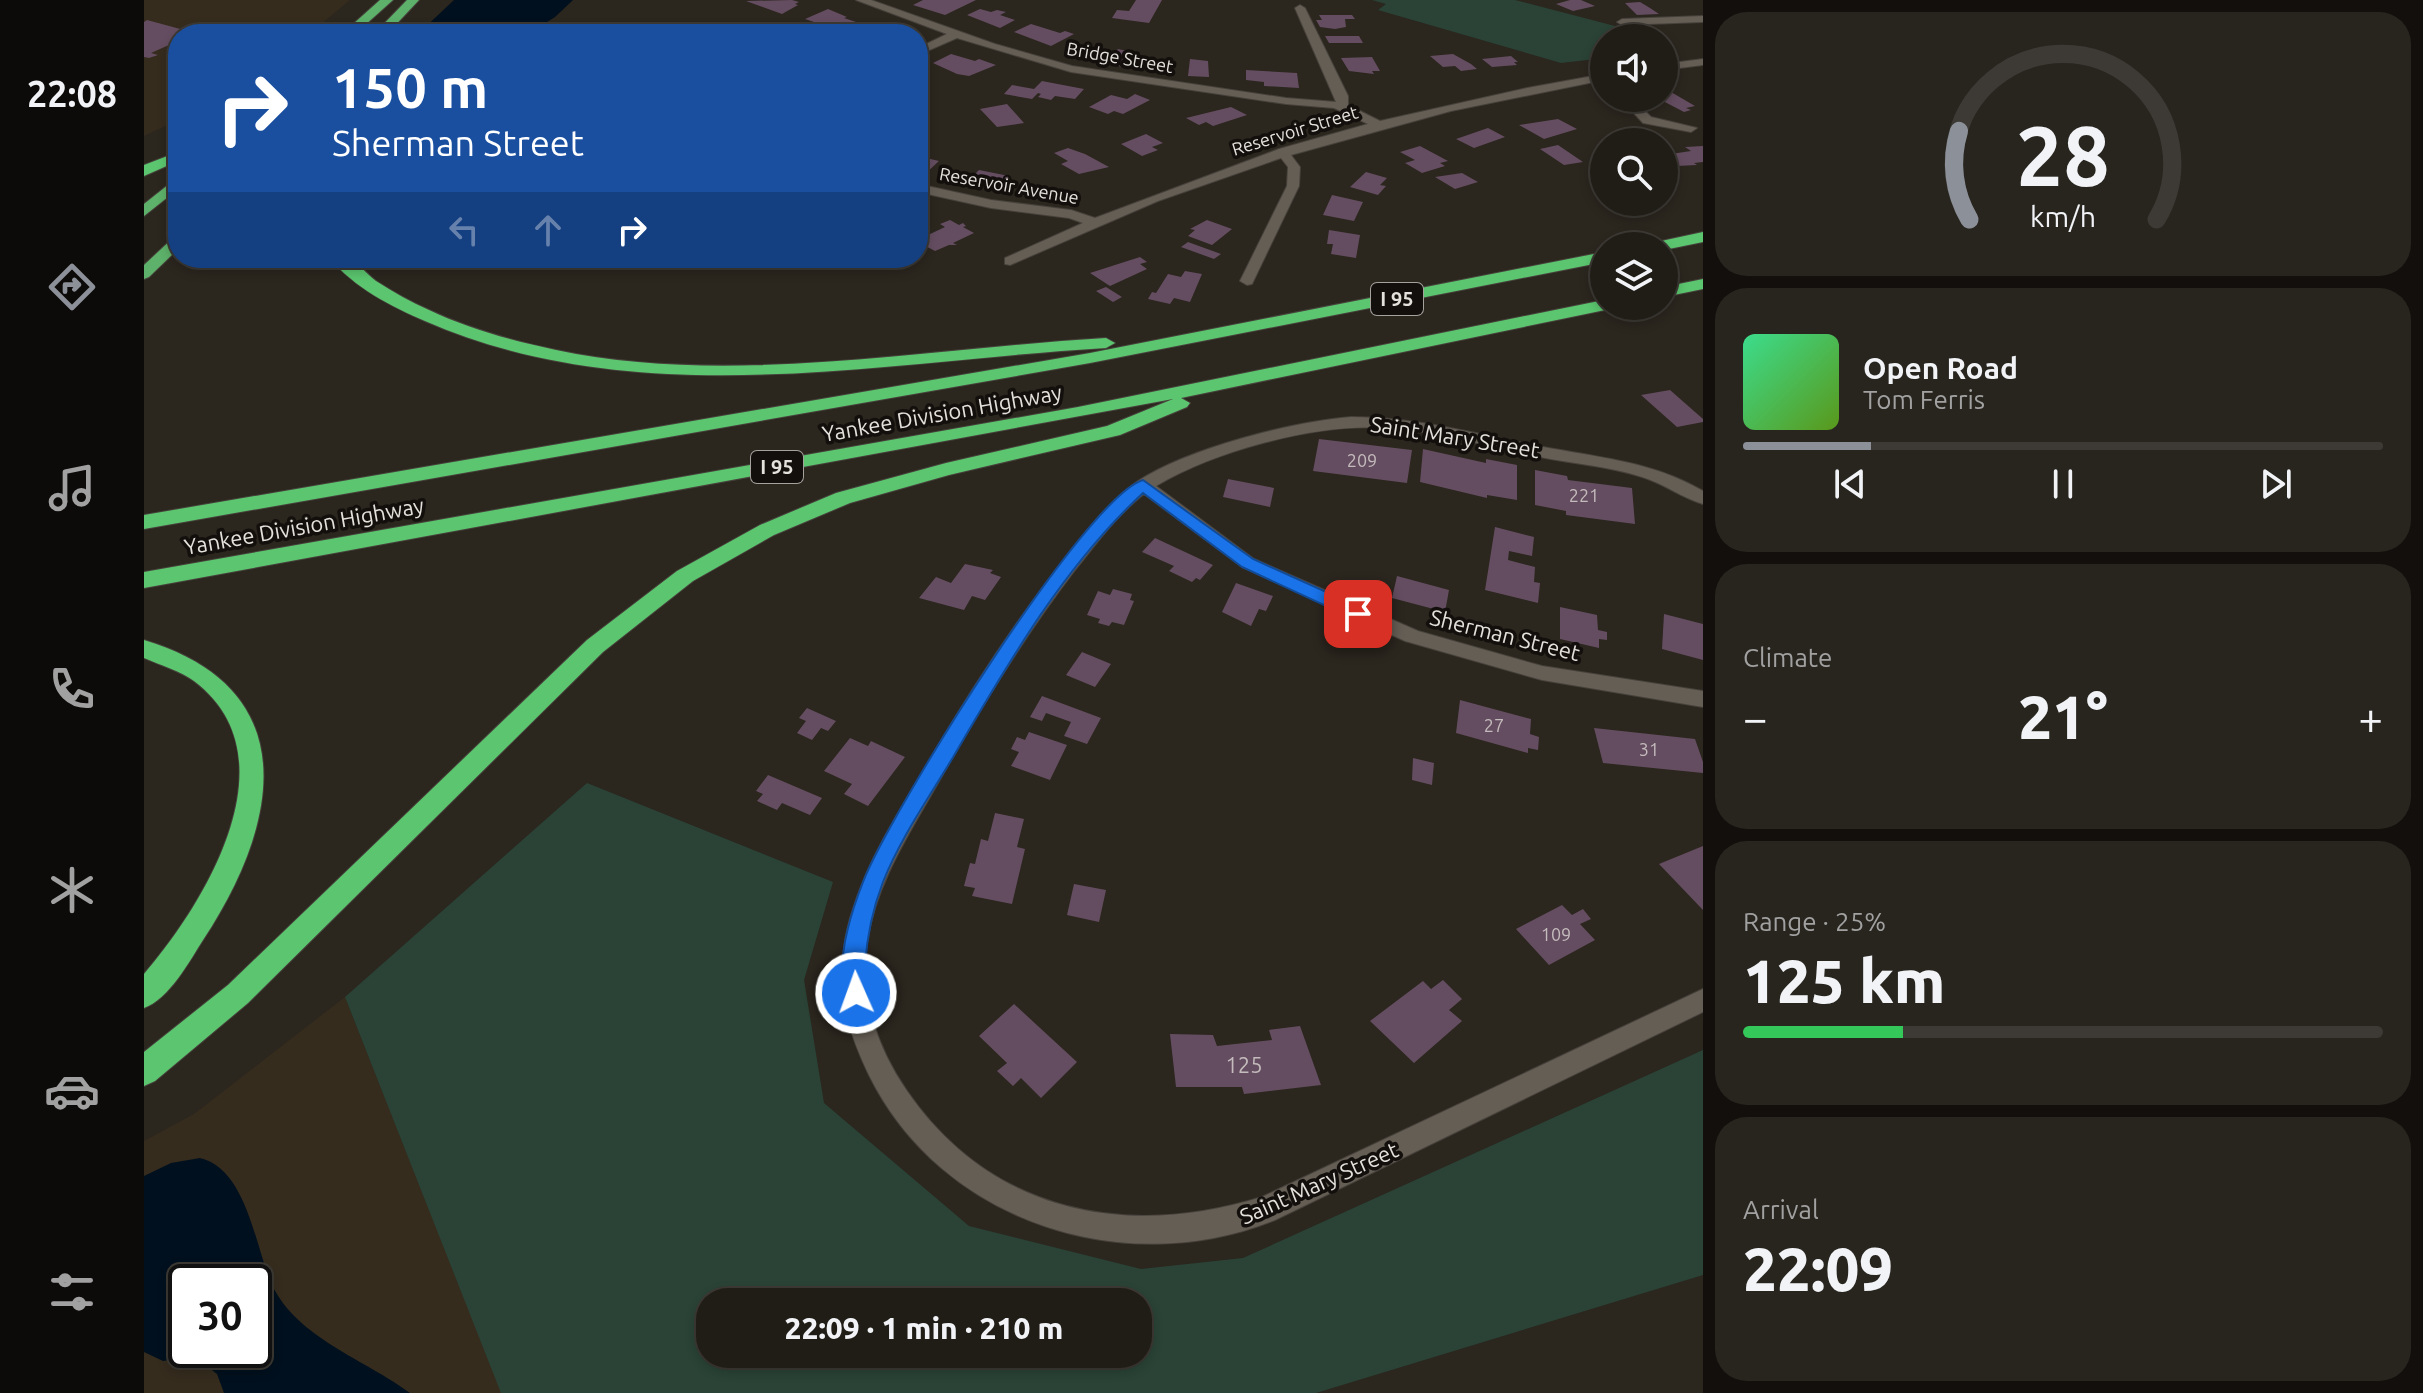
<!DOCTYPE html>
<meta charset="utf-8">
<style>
body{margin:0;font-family:Ubuntu,sans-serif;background:#28251f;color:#f1f3f6;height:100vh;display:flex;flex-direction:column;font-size:30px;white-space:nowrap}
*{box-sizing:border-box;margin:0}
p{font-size:26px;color:#a2a1a1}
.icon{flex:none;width:44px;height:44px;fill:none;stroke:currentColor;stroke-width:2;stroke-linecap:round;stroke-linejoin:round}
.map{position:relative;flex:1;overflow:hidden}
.sheet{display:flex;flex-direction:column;gap:12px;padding:12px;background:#120f0c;width:720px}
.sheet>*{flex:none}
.hud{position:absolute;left:24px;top:24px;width:760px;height:244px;border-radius:32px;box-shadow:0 4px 12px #0003,0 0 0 2px #3d3a35;background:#1a4fa0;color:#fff;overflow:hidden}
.tools{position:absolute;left:1446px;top:24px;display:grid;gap:16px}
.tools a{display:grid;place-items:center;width:88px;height:88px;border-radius:50%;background:#201c16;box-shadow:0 4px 12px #0003,0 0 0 2px #3d3a35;font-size:40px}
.speed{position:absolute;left:24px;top:1264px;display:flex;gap:16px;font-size:40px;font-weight:700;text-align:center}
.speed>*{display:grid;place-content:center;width:104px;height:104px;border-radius:50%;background:#201c16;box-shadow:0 4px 12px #0003,0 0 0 2px #3d3a35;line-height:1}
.speed .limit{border:4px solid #111;border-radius:12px;background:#fff;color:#111}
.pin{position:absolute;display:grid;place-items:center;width:68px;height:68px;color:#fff;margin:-34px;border-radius:16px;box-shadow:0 4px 12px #0006}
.me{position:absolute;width:88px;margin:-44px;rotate:358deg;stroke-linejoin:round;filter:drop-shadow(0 0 6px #0008)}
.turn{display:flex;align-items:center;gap:28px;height:168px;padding:0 32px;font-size:36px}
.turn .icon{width:104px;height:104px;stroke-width:2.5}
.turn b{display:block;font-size:56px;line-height:68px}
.lanes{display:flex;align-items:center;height:76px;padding:0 32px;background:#0003;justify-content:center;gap:40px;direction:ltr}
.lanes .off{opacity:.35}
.big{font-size:60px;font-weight:800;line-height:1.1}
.sheet .card{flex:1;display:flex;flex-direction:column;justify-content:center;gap:12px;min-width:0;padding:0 28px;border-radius:32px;background:#28251f}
.sheet .dial{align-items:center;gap:0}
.dial svg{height:208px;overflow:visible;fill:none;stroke:#3d3a35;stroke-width:7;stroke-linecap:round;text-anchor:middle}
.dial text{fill:#f1f3f6;stroke:none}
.song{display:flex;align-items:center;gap:24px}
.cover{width:96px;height:96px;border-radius:12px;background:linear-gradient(135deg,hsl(150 70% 55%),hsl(90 70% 35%))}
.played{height:8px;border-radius:4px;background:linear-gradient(90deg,#8c9099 20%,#3d3a35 20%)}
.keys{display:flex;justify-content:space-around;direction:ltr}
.heat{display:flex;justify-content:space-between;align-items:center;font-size:44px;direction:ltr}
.charge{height:12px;border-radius:6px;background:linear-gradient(90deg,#34c759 25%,#3d3a35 0)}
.trip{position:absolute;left:552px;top:1288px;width:456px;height:80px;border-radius:32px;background:#201c16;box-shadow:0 4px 12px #0003,0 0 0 2px #3d3a35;font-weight:800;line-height:80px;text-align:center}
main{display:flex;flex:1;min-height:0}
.dock{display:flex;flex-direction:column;width:144px;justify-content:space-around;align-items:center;background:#0d0b09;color:#a2a1a1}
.dock .icon{width:56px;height:56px}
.dock .selected{color:#8c9099}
.dock b{font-size:36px;color:#f1f3f6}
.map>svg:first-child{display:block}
.built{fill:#352c1e;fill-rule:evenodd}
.green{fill:#2a4336;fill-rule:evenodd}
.water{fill:#00101e;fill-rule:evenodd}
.building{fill:#644d60}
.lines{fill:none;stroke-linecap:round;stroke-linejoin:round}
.minor-casing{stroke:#46413b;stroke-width:2}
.trunk-casing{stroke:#46413b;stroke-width:2}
.motorway-casing{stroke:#46413b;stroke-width:2}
.minor{fill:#655e55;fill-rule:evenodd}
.trunk{fill:#5db16a;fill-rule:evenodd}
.motorway{fill:#5bc66f;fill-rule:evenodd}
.route{fill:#1a73e8;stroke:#114b97;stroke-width:2}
.labels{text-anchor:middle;stroke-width:7;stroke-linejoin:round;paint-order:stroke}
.far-street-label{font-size:18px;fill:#e4e0db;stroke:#120f0c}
.number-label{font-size:18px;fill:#c4bbbc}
.shield{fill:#120f0c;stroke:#a5a19d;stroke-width:2}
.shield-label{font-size:20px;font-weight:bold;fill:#e4e0db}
.street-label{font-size:22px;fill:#e4e0db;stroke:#120f0c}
.near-number-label{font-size:22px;fill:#c4bbbc}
</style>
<main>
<nav class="dock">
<b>22:08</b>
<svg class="icon selected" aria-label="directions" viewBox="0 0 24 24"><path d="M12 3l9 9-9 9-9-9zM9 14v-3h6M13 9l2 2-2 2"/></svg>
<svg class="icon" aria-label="music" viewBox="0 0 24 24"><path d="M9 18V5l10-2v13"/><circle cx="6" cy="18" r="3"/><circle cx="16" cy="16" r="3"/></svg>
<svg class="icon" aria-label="phone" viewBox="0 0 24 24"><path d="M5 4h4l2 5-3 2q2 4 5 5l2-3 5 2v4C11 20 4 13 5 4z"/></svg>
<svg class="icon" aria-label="climate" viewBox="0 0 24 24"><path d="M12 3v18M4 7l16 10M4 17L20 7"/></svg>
<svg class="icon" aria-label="car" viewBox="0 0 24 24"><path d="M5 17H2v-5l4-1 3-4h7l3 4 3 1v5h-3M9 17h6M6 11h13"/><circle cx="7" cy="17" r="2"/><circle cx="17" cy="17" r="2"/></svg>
<svg class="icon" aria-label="filters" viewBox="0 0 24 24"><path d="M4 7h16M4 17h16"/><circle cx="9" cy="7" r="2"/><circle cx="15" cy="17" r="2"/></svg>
</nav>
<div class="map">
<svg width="1559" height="1393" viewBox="0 0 1559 1393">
<rect width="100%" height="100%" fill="#2b261e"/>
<g class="built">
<path d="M0,0H206L165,34H34V120L0,136Z"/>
<path d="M201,997L358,1393H0V1141L50,1114ZM42,1282H110V1350H42Z"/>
</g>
<g class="green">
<path d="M1228,0H1371L1490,31L1501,38H1460V58L1417,63L1234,10L1242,4Z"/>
<path d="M443,783L689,882L660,980L680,1103L825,1226L997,1269L1099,1258L1559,1050V1275L1172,1393H357L201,997ZM566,1302H994V1354H566Z"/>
</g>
<g class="water">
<path d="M310,0H429L411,17L384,34H274Z"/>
<path d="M56,1158C103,1169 111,1247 128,1285C153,1338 222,1360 266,1393H80L73,1374L55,1360L38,1358L19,1361L0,1352V1176L27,1163ZM42,1282H110V1350H42Z"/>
</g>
<g class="building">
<path d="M648,0L655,2L651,4L654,5L638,14L602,1Z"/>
<path d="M779,0H832L801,15L769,5Z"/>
<path d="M992,0H1018L1005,23L968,18L973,10L985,11Z"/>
<path d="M1426,0H1437L1451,6L1429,11L1412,4Z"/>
<path d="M1496,2L1506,8L1515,14L1493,15L1481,3Z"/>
<path d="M684,9L703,17L700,18L712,22L694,30L661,19Z"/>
<path d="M836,9L847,12L853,10L862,12L856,15L871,20L856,28L823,15Z"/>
<path d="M1175,15H1208L1211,19H1201L1202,27L1191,29L1176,27L1172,20H1178Z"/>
<path d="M3,20L51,33V34H34V41L7,53L14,55L5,58L0,57V22Z"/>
<path d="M887,24L916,33L921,31L930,34L907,46L870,32Z"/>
<path d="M1181,36H1215L1219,43H1185Z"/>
<path d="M974,49L987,52L984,56L992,57L983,68L962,63Z"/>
<path d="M807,54L831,61L835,59L852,65L825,76L813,74L789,63Z"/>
<path d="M1309,54L1327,64L1333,69L1317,71L1311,66L1299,67L1286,56Z"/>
<path d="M1367,56L1374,62H1370L1373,65L1348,67L1338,59Z"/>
<path d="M1228,57L1236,71H1228L1230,74L1205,71L1197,58Z"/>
<path d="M1046,59L1064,61L1065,77L1044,76Z"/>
<path d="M1102,70L1153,73L1155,88L1120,86V82L1102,80Z"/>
<path d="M898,81L940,89L931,99L911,96L907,100L894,97L897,94L894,93L888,99L860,94L868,85L890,89Z"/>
<path d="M1527,92L1551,106L1542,108L1547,110L1540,112L1517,100H1520V93Z"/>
<path d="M991,94L1006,100L979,114L970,111L964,114L945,107L967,95L983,99Z"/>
<path d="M863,104L880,123L853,127L836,109Z"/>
<path d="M1087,107L1103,115L1069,126L1062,122L1055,125L1042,118Z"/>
<path d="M1414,119L1433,129L1400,139L1375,125Z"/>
<path d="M1344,128L1361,137L1330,148L1312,139Z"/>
<path d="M1002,134L1019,143L1008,147L1014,150L998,156L977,144Z"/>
<path d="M1414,145L1439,162L1420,165L1396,149Z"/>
<path d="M1276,146L1304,161L1296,163L1301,166L1278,173L1261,163L1271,160L1256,152Z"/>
<path d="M1559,146V162L1550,163L1553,165L1533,166L1520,155L1547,151L1541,147Z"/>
<path d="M924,148L941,154L965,167L935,174L917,164L924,161L910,153Z"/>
<path d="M774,149L784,152L778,157L795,161L780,175L774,173Z"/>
<path d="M835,170L865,176L857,186L826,179Z"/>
<path d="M1222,172L1243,178L1236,185L1242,186L1234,195L1206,187Z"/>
<path d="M1318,173L1334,182L1311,189L1291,177Z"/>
<path d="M1188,195L1219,202L1210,221L1179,215Z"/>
<path d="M806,220L815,225L819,223L822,226L819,227L830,233L809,243L813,245H805L791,251L774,242V229L784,235L801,227L796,224Z"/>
<path d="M1063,220L1088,229L1068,245L1044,236L1051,230L1046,229Z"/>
<path d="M1185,230L1216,235L1212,258L1187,254L1189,244H1183Z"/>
<path d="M1044,242L1077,254L1070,259L1037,247Z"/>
<path d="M996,257L1003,262L996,264L1003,269L966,286L946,273Z"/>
<path d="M1041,271L1058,274L1046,302L1030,298L1026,304L1004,299L1008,292L1012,293L1024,274L1037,277Z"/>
<path d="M962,287L978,297L969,302L952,291Z"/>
<path d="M1526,390L1559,419V422L1533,427L1497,395Z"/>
<path d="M1175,439L1268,450L1263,483L1169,471Z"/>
<path d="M1279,449L1342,463V459L1373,465V500L1343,495V498L1276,482Z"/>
<path d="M1391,470L1423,476L1424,480L1488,488L1491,524L1422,515V511L1391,505Z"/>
<path d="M1084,479L1130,488L1126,507L1079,497Z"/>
<path d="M1351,527L1390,537L1388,556L1365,551L1364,560L1391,567L1390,582L1396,583L1394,603L1341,590Z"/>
<path d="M1011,538L1069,565L1056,580L1052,578L1048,582L1025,571L1030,566L998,552Z"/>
<path d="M821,564L849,570L846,573L857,577L841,600L828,596L820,610L775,598L792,577L807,583Z"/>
<path d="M1253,576L1305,590L1301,612L1248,598Z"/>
<path d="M1092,583L1129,596L1122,611L1115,609L1107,626L1078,612Z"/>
<path d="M969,589L988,594L986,600L990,601L980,625L968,622L965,626L954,623L956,619L943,615L954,591L966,595Z"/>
<path d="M1416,607L1453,615L1454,630L1463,632V640L1455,639V648L1416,639Z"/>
<path d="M1520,614L1559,624V660L1518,649Z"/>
<path d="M938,652L967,664L951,687L922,675Z"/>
<path d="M898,696L957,718L943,744L920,736L927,722L902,713L898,721L886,717Z"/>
<path d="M1316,700L1387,719L1386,734L1395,737L1394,750L1384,748V753L1312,733Z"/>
<path d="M663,708L692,721L684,731L677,728L668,740L653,733L662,721L655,718Z"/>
<path d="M1450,728L1551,739L1559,762V773L1459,763Z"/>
<path d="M885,732L923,745L906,780L867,766L875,752L867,749L873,737L881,740Z"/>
<path d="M706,738L724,746L727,741L761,757L724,806L700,794L708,784L680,771Z"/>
<path d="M1269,758L1290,763L1288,785L1268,780Z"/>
<path d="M624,775L678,798L666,815L638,803L633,810L613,801L619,794L612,791Z"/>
<path d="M851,813L880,819L873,847L881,849L868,904L828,896L831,888L820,886L826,863L831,864L837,839L844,841Z"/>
<path d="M1559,846V910L1515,864Z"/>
<path d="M930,884L962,890L955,922L923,915Z"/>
<path d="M1418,905L1428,915L1439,909L1447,919L1436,924L1451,940L1405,965L1372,929Z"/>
<path d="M1299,980L1318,999L1305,1010L1318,1021L1270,1063L1226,1021L1279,981L1287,989Z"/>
<path d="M870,1004L933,1062L897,1098L877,1078L869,1086L853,1071L863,1063L835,1036Z"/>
<path d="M1156,1026L1177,1085L1100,1094L1098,1087H1032L1026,1034L1069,1035L1073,1046L1128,1040L1125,1030Z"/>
</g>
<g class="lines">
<g class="minor-casing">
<g id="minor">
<path d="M712,0H727L851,44L928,66L1142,98L1192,102L1151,8L1156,5L1161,8L1204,96V105L1236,121L1383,88L1460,74V80L1307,111L1147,155L1156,167L1155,186L1108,284L1103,285L1096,281L1143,186L1144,167L1137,158L1014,201L866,265L861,264V258L939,223L925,218L847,208L774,192V184L847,200L927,210L951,218L1135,149L1224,124L1190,108L1142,104L927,72L813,38L774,55V48L803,34Z"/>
<path d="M1559,16V22L1478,25L1473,22L1478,19Z"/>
<path d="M1559,59V65L1520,70V64Z"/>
<path d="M1476,98H1488L1507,117L1553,128L1547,132L1499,123Z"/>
<path d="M1207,417C1271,417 1332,434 1394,446C1451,457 1508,461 1559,491V504C1538,498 1519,483 1498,477C1465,466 1430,464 1396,457C1344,447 1293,431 1240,428C1173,423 1070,451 1012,486L1110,559L1274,631L1398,666L1559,691V707L1398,680L1261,641L1098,567L1000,494C972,516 953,543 931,570C879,638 836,709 794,783C765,834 731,885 723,943C715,995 733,1048 763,1091C847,1213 982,1239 1118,1197L1559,989V1012L1131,1220C981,1281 797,1222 725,1075C710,1044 697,1009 698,975C698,949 703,924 712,900C728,853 755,812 780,770C823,695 869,624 923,556C944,529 966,500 994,481C1045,448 1147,422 1207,417Z"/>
</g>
</g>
<g class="trunk-casing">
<g id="trunk">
<path d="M236,0H249L211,34H198Z"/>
<path d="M263,0H275L243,34H230Z"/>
<path d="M34,177V189L0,216V204Z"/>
<path d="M34,237V249L5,277L0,279V265L29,238Z"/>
</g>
</g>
<g class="motorway-casing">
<g id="motorway">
<path d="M34,152V161L0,176V165Z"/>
<path d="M1559,232V242L1520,250V246H1506L1508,243Z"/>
<path d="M1460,252V262L946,363L0,529V515L946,353Z"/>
<path d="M186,258C190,258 200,256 204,258C213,262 224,275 232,281C249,292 267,302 285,310C325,329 369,341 412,350C584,387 787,348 962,338L971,343L962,348C737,361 496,415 281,321C248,307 209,287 186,258Z"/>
<path d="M1559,279V289L1520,297V287Z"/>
<path d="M1460,300V306H1468L1466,309L1037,398L1046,403L1043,407L976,435L805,475L706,503L630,535L549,581L459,652L104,1003L11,1081L0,1086V1052L84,985L443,640L533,571L616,525L692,493L802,463L963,426L1029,399L0,588V572L934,407Z"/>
<path d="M0,640C163,689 135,825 59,940C45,962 25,999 0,1008V974C61,903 151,757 50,681C37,671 16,665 0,658Z"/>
</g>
</g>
<use href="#minor" class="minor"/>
<use href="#trunk" class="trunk"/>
<use href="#motorway" class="motorway"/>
</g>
<path class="route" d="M999,480L1109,559L1220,609L1222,614L1214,620L1208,618L1098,567L999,493C919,567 863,665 808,759C784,799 756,839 739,882C729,908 723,936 721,965C720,977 725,989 720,1001L712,1003L704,1001C689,966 706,915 719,882C744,816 941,497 999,480Z"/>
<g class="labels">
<g class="far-street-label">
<text transform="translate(976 58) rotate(10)" y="6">Bridge Street</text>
<text transform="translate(1151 131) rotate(-17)" y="6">Reservoir Street</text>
<text transform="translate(865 186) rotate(10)" y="6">Reservoir Avenue</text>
</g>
<g class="number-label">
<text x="1218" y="467">209</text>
<text x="1440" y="502">221</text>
<text x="1350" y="732">27</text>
<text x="1505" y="756">31</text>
<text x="1412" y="941">109</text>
</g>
<g class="shield">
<rect x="1227" y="283" width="52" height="32" rx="6"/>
<rect x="607" y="451" width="52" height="32" rx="6"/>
</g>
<g class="shield-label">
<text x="1253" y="306">I 95</text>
<text x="633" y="474">I 95</text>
</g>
<g class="street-label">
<text transform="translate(798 413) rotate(-10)" y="8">Yankee Division Highway</text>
<text transform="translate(1311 437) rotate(9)" y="8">Saint Mary Street</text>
<text transform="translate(160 526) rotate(-10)" y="8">Yankee Division Highway</text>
<text transform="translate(1361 635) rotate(14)" y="8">Sherman Street</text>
<text transform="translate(1175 1183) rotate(-24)" y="8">Saint Mary Street</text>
</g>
<g class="near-number-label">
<text x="1100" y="1073">125</text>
</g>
</g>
</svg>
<div class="tools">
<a><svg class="icon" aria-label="sound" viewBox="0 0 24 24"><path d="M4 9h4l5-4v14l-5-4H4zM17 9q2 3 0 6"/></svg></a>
<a><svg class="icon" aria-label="search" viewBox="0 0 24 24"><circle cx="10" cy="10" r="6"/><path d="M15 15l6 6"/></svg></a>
<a><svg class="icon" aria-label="layers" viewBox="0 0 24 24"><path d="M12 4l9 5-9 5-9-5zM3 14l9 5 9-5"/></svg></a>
</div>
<div class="speed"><div class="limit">30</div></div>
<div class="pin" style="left:1214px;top:614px;background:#d93025"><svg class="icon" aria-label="arrive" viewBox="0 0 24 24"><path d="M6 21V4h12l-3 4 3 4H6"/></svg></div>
<svg class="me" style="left:712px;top:993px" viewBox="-20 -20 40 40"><circle r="17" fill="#1a73e8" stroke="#fff" stroke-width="3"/><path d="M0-11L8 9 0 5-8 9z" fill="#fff"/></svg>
<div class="trip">22:09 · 1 min · 210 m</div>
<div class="hud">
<div class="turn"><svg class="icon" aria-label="right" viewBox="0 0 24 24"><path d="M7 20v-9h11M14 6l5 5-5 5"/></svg><div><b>150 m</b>Sherman Street</div></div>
<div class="lanes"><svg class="icon off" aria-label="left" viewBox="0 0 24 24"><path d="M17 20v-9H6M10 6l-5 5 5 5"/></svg><svg class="icon off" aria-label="ahead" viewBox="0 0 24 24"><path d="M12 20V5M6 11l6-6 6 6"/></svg><svg class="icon" aria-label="right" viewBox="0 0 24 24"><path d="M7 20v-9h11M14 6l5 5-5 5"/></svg></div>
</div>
</div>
<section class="sheet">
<div class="card dial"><svg viewBox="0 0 100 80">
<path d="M14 69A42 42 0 1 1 86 69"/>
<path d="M14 69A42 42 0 0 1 10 35" stroke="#8c9099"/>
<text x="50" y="56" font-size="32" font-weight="700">28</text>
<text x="50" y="72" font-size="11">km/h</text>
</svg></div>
<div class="card">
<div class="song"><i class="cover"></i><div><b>Open Road</b><p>Tom Ferris</p></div></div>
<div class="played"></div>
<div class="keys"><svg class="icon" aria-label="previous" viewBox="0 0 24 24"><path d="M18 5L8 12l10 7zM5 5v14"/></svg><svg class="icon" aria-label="pause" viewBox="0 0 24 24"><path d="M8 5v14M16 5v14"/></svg><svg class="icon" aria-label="next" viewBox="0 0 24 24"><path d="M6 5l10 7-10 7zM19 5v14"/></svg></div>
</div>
<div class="card"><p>Climate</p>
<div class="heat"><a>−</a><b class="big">21°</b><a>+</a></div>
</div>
<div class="card"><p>Range · 25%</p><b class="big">125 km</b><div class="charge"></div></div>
<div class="card"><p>Arrival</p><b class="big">22:09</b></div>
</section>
</main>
